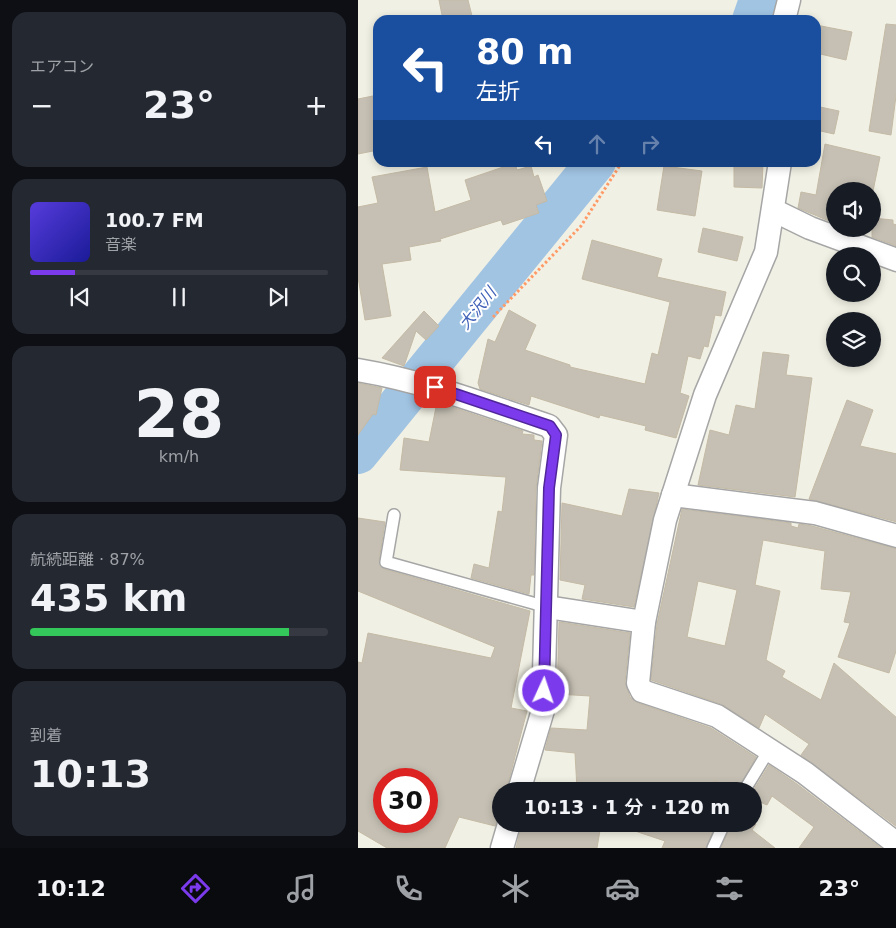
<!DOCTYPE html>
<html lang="ja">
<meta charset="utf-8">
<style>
body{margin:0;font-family:"DejaVu Sans","Noto Sans JP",sans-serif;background:#242831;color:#f1f3f6;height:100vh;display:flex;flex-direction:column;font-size:19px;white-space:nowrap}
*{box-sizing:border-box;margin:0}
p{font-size:16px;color:#9ea1a6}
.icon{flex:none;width:28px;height:28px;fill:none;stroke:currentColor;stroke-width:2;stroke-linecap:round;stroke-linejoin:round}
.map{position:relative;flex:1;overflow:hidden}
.details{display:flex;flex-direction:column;gap:12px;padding:12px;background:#0d0f14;width:358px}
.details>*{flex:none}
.top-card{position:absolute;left:15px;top:15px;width:448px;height:152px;border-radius:15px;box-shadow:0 2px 8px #0003;background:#1a4fa0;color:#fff;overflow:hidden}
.buttons{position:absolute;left:468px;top:182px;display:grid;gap:10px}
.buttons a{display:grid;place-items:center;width:55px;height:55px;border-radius:50%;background:#171b24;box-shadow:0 2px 8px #0003;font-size:25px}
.speed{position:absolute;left:15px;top:768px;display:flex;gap:10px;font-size:25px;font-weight:700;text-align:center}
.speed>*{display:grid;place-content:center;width:65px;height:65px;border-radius:50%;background:#171b24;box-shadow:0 2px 8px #0003;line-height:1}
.speed .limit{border:8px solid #d22;background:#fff;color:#111}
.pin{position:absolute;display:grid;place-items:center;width:42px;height:42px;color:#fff;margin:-21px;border-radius:10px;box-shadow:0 2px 8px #0006}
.me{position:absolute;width:55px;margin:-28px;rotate:3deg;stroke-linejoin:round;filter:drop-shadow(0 0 4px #0008)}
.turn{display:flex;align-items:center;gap:18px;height:105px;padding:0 20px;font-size:22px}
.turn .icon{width:65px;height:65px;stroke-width:2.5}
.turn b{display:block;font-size:35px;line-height:42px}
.lanes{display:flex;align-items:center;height:48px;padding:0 20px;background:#0003;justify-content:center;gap:25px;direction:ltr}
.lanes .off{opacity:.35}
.big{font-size:38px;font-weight:600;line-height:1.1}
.details .widget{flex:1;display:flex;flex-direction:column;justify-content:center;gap:8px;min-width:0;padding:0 18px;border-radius:15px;background:#242831}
.details .dial{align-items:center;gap:0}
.dial b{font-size:65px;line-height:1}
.song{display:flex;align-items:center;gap:15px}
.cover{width:60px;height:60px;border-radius:8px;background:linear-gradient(135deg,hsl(250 70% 55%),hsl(240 70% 35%))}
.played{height:5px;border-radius:2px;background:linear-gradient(90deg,#7c3aed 15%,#363941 15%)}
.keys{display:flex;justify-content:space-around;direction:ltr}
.heat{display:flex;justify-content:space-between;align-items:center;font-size:28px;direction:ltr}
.charge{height:8px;border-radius:4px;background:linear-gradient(90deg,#34c759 87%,#363941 0)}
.trip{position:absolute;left:134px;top:782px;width:270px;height:50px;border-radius:25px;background:#171b24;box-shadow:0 2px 8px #0003;font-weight:600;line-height:50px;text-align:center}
.dock{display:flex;height:80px;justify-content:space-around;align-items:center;background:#090b0e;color:#9ea1a6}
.dock .icon{width:35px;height:35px}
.dock .active{color:#7c3aed}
.dock b{font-size:22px;color:#f1f3f6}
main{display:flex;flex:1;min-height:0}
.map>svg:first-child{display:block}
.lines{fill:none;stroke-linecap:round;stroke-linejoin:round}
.river{stroke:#a1c4e3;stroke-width:40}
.building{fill:#c6c0b4;stroke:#c4baa5;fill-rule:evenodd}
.lane-casing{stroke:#a6a6a6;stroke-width:14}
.street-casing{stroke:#a6a6a6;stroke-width:25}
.path{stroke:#ff9a67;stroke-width:3;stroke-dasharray:2.5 2.5;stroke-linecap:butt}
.lane{stroke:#fff;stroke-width:11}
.street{stroke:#fff;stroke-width:22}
.route-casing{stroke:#51269a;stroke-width:12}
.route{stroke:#7c3aed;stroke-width:9}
.labels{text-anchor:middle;stroke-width:4;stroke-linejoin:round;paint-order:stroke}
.water-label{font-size:16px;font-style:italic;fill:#4161b9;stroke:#fff}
</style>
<main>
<section class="details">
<div class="widget"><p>エアコン</p>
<div class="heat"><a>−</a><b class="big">23°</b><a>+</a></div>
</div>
<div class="widget">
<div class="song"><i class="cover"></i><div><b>100.7 FM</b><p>音楽</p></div></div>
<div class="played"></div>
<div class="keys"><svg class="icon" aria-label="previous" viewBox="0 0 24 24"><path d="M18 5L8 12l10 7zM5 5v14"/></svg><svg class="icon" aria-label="pause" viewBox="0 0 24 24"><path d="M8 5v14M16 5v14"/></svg><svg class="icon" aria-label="next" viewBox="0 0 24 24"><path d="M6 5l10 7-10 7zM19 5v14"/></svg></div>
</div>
<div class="widget dial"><b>28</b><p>km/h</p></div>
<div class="widget"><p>航続距離 · 87%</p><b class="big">435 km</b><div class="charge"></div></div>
<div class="widget"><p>到着</p><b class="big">10:13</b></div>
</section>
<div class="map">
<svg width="539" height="848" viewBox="0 0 539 848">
<rect width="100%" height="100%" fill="#f1f0e4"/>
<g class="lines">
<g class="river">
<path d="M394,20L401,0"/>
<path d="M0,454L238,162"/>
</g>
</g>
<g class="building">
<path d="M81,0H110L115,20H85Z"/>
<path d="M528,24L539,25V88L533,135L511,131Z"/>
<path d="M458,25L494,32L488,60L458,53Z"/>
<path d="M20,95V150L0,154V99Z"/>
<path d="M462,107L481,111L476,134L458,130Z"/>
<path d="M467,144L522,157L515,191H476V223L440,208L443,192L458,195Z"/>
<path d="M376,162H405L404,188L376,187Z"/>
<path d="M157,163L159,170L173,166L176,177L180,175L189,201L178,205L181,213L145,225L143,220L82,239L83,241L51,247L53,260L24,264L33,316L7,320L0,277V207L20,203L14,177L69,167L77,212L113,200L107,180Z"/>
<path d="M306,166L344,171L337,216L299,210Z"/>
<path d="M514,218L535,220V224L539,225V246L514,237Z"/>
<path d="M345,228L385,237L379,261L340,252Z"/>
<path d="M234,240L304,259L299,277L368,292L363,316L357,315L350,347L346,346L342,359L330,356L322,393L331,396L318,438L287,430L288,426L242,415L241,418L173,396L171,405L122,389L120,383L130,339L137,342L151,310L178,325L167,350L212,365V367L287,384L294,353L300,355L312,302L224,279Z"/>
<path d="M66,311L81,326L68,340L58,331L46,366L24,358Z"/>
<path d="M405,352L431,355L428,375L454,378L437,497L340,485L352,430L371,435L378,405L397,409Z"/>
<path d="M0,383L24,388L18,415L15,414L0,435Z"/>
<path d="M489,400L515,410L502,446L539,454V522L451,499Z"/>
<path d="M79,402L165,431L164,434L176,435V440L184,441L178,488L176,575H173L171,594L113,578L116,564L131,568L140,511L144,512L148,477L42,470L46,438L71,442Z"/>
<path d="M271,489L301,493L276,607L224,599L227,585L202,580L204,503L264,516Z"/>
<path d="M324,509L433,523V526L440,528L441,524L454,526L539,549V648L531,673L480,657L492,623L486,622L493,592L463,589L467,551L405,540L397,585L422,591L408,660L427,671L424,677L463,700L476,663L539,718V827L443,755L451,744L407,714L401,728L363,704L293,680L299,624ZM340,581L379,590L367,646L329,637Z"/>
<path d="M0,518L27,522L21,561L26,569L172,611L153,708L169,711L148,791H142V814L137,826L101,817L87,848H29L0,831V662L4,663L10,633L133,658L137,647L0,591ZM26,779H69V821H26Z"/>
<path d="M201,622L272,633L267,682L272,697L280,703L353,728L398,757L379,791L356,781L352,791L219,789L217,753L187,750L193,728L229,730L232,696L199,694Z"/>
<path d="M411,765L439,784L523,848H441L456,827L414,796L409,805L395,799V791Z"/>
<path d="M164,824H243L239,848H158Z"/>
<path d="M266,824H358L348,848H304L307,841L265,827Z"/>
<path d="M373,824H398L394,830L417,848H363Z"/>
</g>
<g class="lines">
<g class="lane-casing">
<g id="lane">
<path d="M36,515L28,562L189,607"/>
<path d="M386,791L411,750"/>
<path d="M355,848L366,824"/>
</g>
</g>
<g class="street-casing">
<g id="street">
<path d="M426,20L431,0"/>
<path d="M415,210L452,228L539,260"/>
<path d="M0,370C66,381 128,405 191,426L198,435L191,488L185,710L161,791"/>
<path d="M315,495L457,513L539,536"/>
<path d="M189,607L286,622L307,520L347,395L408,252L422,162"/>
<path d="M286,622L280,683L284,691L359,716L447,773L539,844"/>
<path d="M144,848L151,824"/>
</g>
</g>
<path class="path" d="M135,317L223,226L264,162"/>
<use href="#lane" class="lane"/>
<use href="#street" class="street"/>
</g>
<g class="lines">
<g class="route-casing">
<path id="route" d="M77,387L192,426L198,435L191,488L186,691"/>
</g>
<use href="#route" class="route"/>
</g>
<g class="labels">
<g class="water-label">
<text transform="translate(119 308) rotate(-51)" y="6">大沢川</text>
</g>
</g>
</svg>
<div class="buttons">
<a><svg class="icon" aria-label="sound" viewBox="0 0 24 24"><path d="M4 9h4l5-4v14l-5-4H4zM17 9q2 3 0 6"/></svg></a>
<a><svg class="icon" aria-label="search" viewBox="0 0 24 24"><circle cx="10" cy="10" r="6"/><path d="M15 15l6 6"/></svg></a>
<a><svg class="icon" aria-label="layers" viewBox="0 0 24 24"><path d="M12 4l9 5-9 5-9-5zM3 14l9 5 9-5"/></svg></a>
</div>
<div class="speed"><div class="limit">30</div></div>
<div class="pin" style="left:77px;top:387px;background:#d93025"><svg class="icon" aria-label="arrive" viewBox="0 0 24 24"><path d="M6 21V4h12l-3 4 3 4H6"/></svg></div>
<svg class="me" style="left:186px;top:691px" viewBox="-20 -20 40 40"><circle r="17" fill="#7c3aed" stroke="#fff" stroke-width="3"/><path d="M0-11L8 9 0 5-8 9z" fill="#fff"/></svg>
<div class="trip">10:13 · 1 分 · 120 m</div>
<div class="top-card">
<div class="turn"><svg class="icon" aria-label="left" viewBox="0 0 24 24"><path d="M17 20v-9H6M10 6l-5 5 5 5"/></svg><div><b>80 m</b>左折</div></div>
<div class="lanes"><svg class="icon" aria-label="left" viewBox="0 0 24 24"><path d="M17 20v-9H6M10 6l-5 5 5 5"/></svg><svg class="icon off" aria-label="ahead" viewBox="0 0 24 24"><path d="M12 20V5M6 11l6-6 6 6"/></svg><svg class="icon off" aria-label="right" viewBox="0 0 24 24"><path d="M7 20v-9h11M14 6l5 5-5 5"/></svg></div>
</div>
</div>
</main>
<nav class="dock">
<b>10:12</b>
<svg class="icon active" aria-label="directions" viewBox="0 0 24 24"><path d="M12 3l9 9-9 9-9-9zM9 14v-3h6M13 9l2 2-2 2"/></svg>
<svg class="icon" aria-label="music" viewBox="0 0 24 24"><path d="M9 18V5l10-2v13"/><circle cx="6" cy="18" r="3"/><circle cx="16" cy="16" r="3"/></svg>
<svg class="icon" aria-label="phone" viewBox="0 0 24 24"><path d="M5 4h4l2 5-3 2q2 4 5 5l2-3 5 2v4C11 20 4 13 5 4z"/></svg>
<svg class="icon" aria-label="climate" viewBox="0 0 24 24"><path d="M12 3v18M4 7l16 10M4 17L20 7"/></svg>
<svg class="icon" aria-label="car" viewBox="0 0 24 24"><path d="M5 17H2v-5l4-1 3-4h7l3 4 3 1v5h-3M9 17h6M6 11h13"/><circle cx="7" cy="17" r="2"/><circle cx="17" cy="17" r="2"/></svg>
<svg class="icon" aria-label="filters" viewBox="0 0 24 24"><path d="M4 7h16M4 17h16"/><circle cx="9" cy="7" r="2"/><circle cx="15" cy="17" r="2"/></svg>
<b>23°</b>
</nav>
